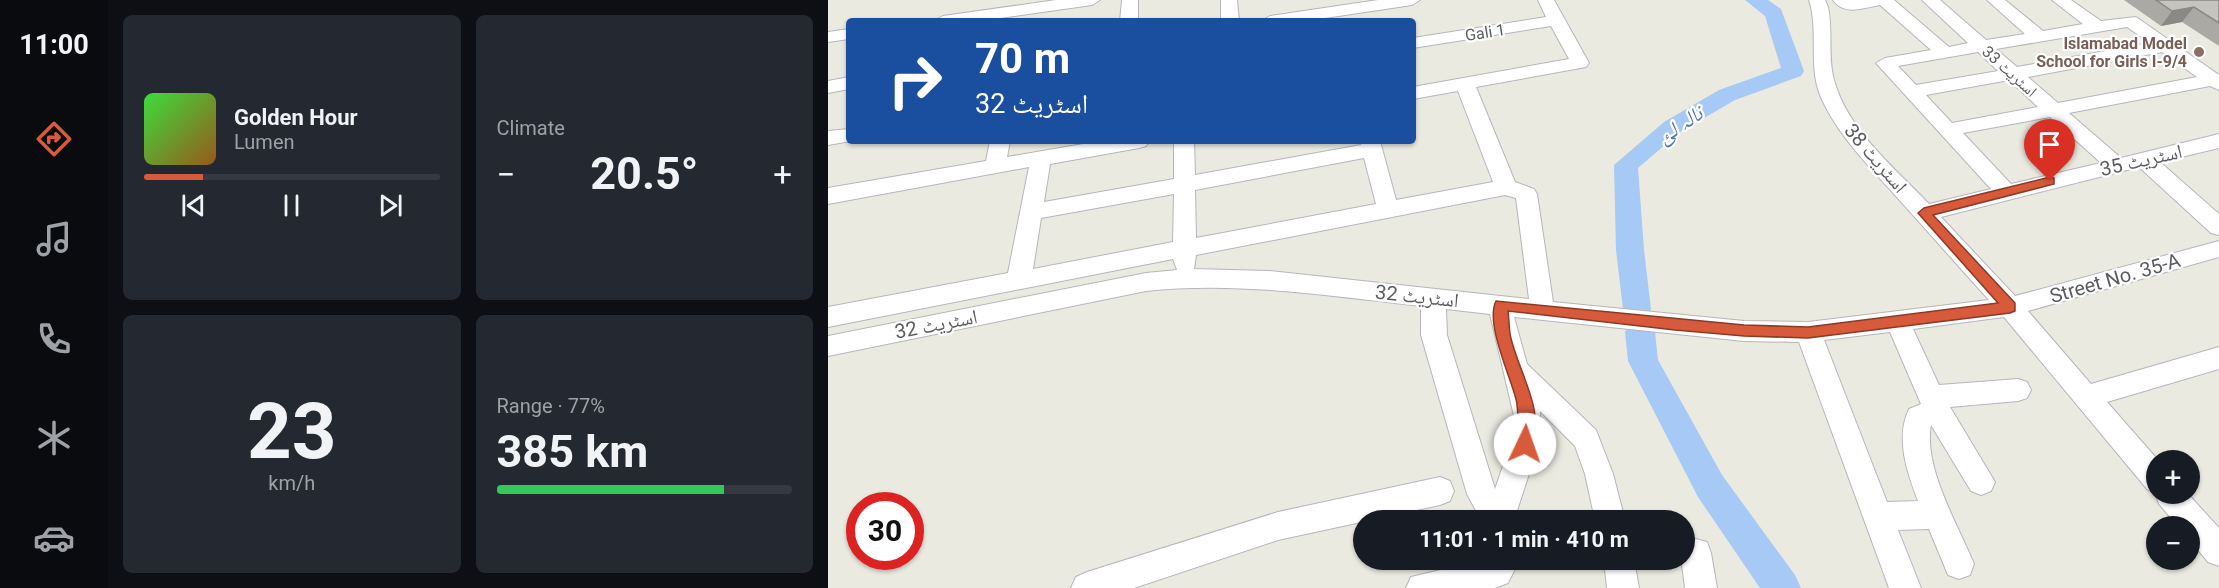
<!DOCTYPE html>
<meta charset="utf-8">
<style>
body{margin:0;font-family:Roboto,"Noto Naskh Arabic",sans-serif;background:#242831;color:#f1f3f6;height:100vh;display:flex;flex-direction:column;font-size:22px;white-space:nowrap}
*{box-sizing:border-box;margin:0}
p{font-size:20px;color:#9ea1a6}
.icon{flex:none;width:33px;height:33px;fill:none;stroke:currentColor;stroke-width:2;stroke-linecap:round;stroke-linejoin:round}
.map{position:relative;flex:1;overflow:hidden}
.side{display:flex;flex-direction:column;gap:15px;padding:15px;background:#0d0f14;width:720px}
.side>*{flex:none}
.banner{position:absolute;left:18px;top:18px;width:570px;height:126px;border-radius:6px;box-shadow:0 2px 4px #0004;background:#1a4fa0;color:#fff;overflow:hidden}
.tools{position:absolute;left:1318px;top:450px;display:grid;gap:12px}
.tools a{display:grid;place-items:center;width:54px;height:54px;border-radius:50%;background:#171b24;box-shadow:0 2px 4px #0004;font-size:30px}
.speed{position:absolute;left:18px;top:492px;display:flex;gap:12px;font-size:30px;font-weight:700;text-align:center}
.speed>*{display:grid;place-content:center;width:78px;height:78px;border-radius:50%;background:#171b24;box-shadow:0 2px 4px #0004;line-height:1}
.speed .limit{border:9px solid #d22;background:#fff;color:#111}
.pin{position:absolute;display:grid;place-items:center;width:51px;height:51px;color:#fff;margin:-62px -26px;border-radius:50% 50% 50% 0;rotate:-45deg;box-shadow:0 0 6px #0007}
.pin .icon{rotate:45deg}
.me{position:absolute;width:66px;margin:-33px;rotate:3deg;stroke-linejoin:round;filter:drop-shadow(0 0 4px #0008)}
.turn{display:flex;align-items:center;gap:21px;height:126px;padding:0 30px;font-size:27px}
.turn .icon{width:78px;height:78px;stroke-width:2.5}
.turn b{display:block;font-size:42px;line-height:51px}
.big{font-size:45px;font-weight:700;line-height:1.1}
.side .widget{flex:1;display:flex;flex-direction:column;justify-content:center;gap:9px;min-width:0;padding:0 21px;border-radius:9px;background:#242831}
.side .dial{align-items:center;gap:0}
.dial b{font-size:78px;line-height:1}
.song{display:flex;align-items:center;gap:18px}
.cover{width:72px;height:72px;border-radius:9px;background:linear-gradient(135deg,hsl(120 70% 55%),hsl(30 70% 35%))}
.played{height:6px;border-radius:3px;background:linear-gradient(90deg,#d75a3b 20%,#363941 20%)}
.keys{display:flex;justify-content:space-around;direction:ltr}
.heat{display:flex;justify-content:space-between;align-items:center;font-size:33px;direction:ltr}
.charge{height:9px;border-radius:4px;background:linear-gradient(90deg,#34c759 77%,#363941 0)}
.side .tiles{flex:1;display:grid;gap:15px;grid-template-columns:repeat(2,1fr)}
.trip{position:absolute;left:525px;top:510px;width:342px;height:60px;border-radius:30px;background:#171b24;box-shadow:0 2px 4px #0004;font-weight:700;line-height:60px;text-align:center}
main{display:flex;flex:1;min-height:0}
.menu{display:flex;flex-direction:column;width:108px;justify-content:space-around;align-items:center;background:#090b0e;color:#9ea1a6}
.menu .icon{width:42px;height:42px}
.menu .selected{color:#d75a3b}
.menu b{font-size:27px;color:#f1f3f6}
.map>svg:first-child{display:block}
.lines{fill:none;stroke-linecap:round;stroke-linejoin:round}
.river{fill:#a6c9f6;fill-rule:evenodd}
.minor-casing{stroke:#b4b6ba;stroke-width:2}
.minor{fill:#fff;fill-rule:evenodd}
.wall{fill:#aaa9a3}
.shaded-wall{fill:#8b8985}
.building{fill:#c6c4be;stroke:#8b8985;stroke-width:1.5}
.route{fill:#d75a3b;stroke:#8c3a26;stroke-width:1.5}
.education-dot{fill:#8d6e63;stroke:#fff;stroke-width:2}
.labels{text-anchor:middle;stroke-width:4.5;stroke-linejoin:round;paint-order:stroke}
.far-street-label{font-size:16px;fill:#5a5c60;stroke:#fff}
.far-education-label{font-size:16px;font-weight:bold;fill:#785e54;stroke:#fff;text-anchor:end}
.street-label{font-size:20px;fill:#5a5c60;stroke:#fff}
.water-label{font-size:21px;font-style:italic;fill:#4c73b6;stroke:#fff}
</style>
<main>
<nav class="menu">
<b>11:00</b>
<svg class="icon selected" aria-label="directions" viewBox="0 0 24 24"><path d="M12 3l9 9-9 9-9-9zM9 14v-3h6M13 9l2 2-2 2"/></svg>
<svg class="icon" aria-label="music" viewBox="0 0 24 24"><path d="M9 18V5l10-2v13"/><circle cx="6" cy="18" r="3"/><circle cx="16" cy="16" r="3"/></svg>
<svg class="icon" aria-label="phone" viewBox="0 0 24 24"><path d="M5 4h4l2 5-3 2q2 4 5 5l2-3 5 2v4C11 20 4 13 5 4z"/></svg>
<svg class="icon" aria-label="climate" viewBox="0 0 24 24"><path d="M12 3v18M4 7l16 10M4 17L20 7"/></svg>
<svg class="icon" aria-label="car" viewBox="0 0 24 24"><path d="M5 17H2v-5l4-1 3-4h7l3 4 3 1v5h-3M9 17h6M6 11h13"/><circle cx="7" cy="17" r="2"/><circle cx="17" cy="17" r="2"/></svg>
</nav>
<section class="side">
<div class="tiles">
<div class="widget">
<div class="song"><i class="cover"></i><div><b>Golden Hour</b><p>Lumen</p></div></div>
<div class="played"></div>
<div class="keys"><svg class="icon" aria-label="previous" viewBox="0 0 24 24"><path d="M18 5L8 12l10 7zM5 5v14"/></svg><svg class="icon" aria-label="pause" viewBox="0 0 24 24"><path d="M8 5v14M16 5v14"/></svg><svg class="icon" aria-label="next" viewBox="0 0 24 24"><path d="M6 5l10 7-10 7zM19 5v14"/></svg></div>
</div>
<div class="widget"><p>Climate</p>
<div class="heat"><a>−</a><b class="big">20.5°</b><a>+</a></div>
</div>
<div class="widget dial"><b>23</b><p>km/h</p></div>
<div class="widget"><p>Range · 77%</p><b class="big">385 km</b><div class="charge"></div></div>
</div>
</section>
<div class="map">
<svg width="1391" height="588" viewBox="0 0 1391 588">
<rect width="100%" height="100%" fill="#ebeae1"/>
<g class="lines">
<g class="river">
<path d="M917,0H940L953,9L976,71L973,76L907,100L852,132L810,168L816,250L823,309L819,317L809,320L799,317L795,309L788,250L786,165L836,122L891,90L953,68L937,16Z"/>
<path d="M812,320L822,324L827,332L830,360L894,475L967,575L973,588H932L870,497L800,361L797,332L802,324Z"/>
</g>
<g class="minor-casing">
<g id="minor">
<path d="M228,0H272L264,5L151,21H106L115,16Z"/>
<path d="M294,0H310V21H292Z"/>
<path d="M393,0H409L411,21H393Z"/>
<path d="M550,0H592L584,5L477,21H433L442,16Z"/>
<path d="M710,0H726L761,63L758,67L648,87L687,182L706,189L709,194L725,302L916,321L980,322L1161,300C1129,265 1098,229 1066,194C1039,164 1008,133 992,95C980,64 991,31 981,0H997L1000,7C1005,30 1000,53 1005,76C1017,128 1066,167 1101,204L1163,189L1048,63L1057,58L1103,50L1052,5C1035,8 1016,16 1005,0H1066L1121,47L1140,43L1094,0H1112L1158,40L1197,34L1159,0H1177L1215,31L1255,24L1224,0H1243L1273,21L1308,17L1391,75V90L1382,86L1241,113L1293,158L1391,134V148L1332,162L1391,214V235L1383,233L1311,167L1113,217L1187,296L1391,241V257L1200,311L1263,384L1391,347V369L1279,402L1330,460L1329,494H1360L1391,528V566L1380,562L1362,540V526H1350L1331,504L1327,493L1319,489L1176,317L1085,329L1111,385L1190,379L1199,382L1203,390L1199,398L1190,401L1122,407L1167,482L1163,491L1153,495L1143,491L1103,425C1095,467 1130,525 1146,564L1142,575L1131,579L1120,575L1101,529L1070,530L1093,588H1061L971,342L916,341L686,317L699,364L768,430L785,474L797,520H767L757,474L747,446L712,411L711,443L686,520H653L639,494L593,335V306C502,296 410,281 318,291L0,356V336L318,273L349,270L345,259L0,327V307L180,273L201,167L0,204V188L158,161L162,141H182L179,157L273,141H321L318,146L311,148L222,164L216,202L346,179V141H366L367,175L533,145L532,141H552L568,200L665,182L630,91L585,99V87L741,59L723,26L585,48V38L718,17ZM1299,27L1322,43L1189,67L1168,49ZM1150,52L1170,71L1088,85L1070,66ZM1334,52L1369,77L1230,103L1200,77ZM1181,80L1210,107L1124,123L1098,95ZM1222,117L1273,163L1183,184L1135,133ZM536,158L548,204L368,238L367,190ZM346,194L345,242L205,269L213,218ZM677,195L688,198L701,299L441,271L366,269L368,255ZM618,309L662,314L686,416L683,443L667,489L619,335ZM1062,332L1093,404L1081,409C1067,438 1079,472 1090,501L1059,502L996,340Z"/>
<path d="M21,29V39L0,42V32Z"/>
<path d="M21,77V89L0,93V81Z"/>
<path d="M21,129L23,141L0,145V131Z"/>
<path d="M612,477L622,481L626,491L622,501L612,505L450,540L306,588H243L248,577L259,572L450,512Z"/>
<path d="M856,536L879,542L883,553L889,588H857L854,565L844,560H856Z"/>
<path d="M655,560H688V567L680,583L667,588H578L583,577Z"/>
<path d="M776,560H806L811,588H779Z"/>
</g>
</g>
<use href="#minor" class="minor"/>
</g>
<path class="wall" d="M1296,0H1391V46L1354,22L1333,26Z"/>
<path class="shaded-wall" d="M1366,7L1354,22L1333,26L1344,11Z"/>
<path class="building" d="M1328,0H1391V23L1366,7L1344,11Z"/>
<path class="route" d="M1222,177L1226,178V184L1105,215L1187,303V311L1182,313L980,338L916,336L847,330L680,311C681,318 681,327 682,334C689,371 720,412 702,449H691C688,443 692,413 688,399C682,375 657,323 668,301L916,325L980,327L1170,303L1090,213L1096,208Z"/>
<circle class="education-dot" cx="1371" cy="52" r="6"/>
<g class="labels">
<g class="far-street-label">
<text transform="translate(657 32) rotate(-9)" y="6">Gali 1</text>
<text transform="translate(1182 71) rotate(42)" y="6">اسٹریٹ 33</text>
</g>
<g class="far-education-label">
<text x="1359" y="49">Islamabad Model<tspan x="1359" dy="18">School for Girls I-9/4</tspan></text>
</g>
<g class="street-label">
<text transform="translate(1048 158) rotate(49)" y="7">اسٹریٹ 38</text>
<text transform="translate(1313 160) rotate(-13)" y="7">اسٹریٹ 35</text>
<text transform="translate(1287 278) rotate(-16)" y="7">Street No. 35-A</text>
<text transform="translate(589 296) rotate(6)" y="7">اسٹریٹ 32</text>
<text transform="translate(108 324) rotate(-11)" y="7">اسٹریٹ 32</text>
</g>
<g class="water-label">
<text transform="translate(852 125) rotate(-34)" y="7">نالہ لئ</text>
</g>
</g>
</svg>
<div class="tools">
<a>+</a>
<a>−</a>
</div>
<div class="speed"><div class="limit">30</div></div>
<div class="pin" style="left:1222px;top:181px;background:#d93025"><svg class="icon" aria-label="arrive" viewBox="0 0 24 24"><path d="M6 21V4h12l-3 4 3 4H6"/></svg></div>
<svg class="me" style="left:697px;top:444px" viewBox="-20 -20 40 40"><circle r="19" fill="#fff"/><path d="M0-13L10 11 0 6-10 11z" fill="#d75a3b"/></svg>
<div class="trip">11:01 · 1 min · 410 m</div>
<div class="banner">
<div class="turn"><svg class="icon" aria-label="right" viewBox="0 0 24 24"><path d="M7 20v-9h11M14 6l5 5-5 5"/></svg><div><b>70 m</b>اسٹریٹ 32</div></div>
</div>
</div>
</main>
